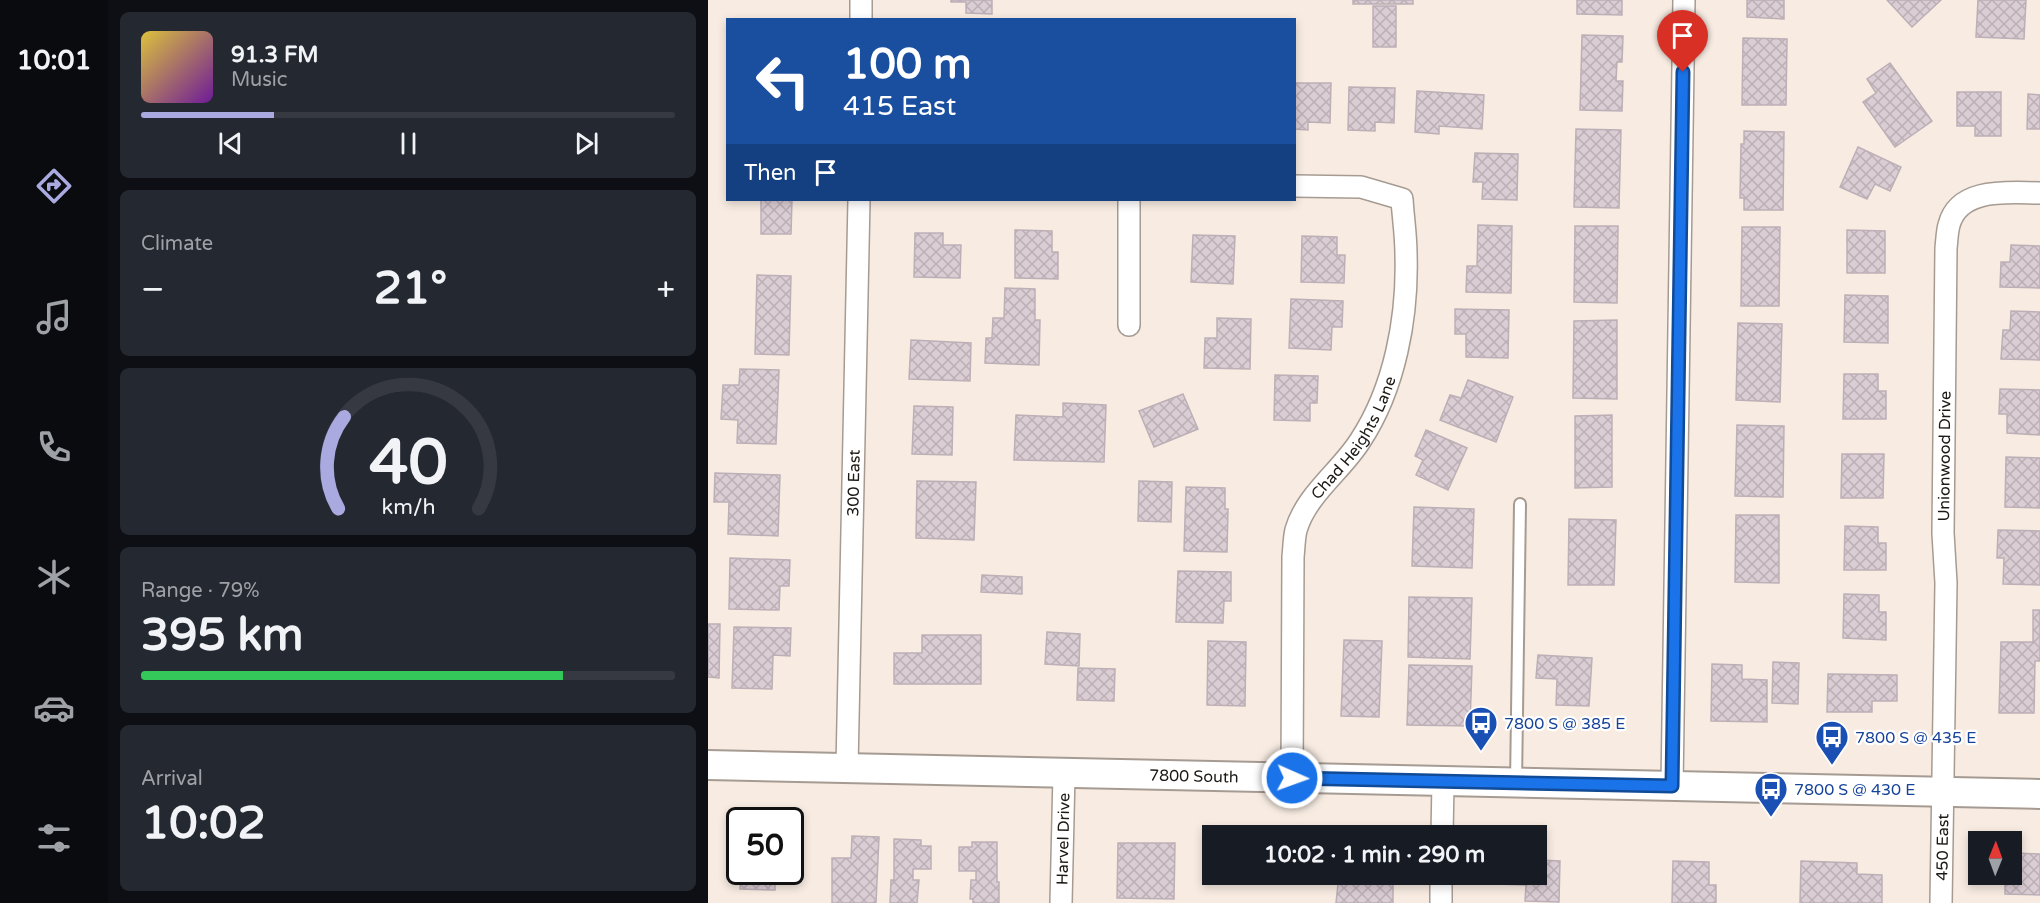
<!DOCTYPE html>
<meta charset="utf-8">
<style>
body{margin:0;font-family:"Varela Round",sans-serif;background:#242831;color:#f1f3f6;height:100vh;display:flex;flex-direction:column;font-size:22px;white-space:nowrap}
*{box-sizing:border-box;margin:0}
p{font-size:20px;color:#9ea1a6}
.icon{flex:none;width:33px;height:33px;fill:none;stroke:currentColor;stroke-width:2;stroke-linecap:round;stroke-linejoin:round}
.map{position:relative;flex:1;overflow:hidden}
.side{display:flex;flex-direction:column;gap:12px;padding:12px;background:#0d0f14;width:600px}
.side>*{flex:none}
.guide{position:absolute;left:18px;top:18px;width:570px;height:183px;border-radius:0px;box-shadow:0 3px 9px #0003;background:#1a4fa0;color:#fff;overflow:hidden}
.needle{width:39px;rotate:1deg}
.controls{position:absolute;left:1260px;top:831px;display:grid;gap:12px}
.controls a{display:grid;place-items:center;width:54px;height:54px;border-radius:0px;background:#171b24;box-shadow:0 3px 9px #0003;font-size:30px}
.speed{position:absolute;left:18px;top:807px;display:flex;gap:12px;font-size:30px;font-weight:700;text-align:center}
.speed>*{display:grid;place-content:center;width:78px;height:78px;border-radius:50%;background:#171b24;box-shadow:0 3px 9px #0003;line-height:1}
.speed .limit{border:3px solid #111;border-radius:9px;background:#fff;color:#111}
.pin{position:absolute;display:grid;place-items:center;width:51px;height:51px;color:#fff;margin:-62px -26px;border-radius:50% 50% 50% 0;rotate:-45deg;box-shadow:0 0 6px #0007}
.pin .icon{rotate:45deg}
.me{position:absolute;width:66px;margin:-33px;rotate:92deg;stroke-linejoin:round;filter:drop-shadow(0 0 4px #0008)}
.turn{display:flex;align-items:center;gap:21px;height:126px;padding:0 18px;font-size:27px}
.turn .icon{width:78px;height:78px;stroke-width:2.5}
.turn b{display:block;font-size:42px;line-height:51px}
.then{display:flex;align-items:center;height:57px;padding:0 18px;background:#0003;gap:12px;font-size:22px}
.big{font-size:45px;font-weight:700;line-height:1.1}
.side .card{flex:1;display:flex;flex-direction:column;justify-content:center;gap:9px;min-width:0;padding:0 21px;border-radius:9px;background:#242831}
.side .dial{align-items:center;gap:0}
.dial svg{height:156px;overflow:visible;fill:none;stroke:#363941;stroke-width:7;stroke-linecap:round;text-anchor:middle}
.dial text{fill:#f1f3f6;stroke:none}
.song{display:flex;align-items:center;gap:18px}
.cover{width:72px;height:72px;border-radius:9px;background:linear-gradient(135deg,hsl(50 70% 55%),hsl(280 70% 35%))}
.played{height:6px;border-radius:3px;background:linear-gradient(90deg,#aaa9e0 25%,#363941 25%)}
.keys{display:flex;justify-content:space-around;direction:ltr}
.heat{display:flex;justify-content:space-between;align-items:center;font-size:33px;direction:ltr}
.charge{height:9px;border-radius:4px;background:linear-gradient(90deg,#34c759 79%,#363941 0)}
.trip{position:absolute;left:494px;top:825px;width:345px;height:60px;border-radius:0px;background:#171b24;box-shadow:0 3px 9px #0003;font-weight:700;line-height:60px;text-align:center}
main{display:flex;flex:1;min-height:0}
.tabs{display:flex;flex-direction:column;width:108px;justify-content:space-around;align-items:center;background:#090b0e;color:#9ea1a6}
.tabs .icon{width:42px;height:42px}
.tabs .selected{color:#aaa9e0}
.tabs b{font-size:27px;color:#f1f3f6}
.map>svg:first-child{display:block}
.building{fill:url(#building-cross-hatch);stroke:#bdafb6;stroke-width:1.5}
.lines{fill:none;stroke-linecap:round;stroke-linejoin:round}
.lane-casing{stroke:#a69b92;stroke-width:14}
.street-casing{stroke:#a69b92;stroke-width:24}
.secondary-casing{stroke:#a69b92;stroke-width:32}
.lane{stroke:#fff;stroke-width:10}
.street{stroke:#fff;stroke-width:21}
.secondary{stroke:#fff;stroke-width:28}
.route-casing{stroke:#114b97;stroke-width:15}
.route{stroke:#1a73e8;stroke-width:10}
.labels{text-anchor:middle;stroke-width:4.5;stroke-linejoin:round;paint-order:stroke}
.street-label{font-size:16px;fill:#1c1814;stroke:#fff}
.transit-label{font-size:16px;fill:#164399;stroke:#fff;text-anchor:start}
</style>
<main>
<nav class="tabs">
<b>10:01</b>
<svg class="icon selected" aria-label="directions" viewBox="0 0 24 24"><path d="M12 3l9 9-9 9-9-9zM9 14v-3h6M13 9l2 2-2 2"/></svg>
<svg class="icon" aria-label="music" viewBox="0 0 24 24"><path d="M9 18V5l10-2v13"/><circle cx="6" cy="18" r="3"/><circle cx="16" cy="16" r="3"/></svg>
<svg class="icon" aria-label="phone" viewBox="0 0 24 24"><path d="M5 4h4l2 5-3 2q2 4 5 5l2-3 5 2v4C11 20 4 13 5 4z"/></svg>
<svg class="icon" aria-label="climate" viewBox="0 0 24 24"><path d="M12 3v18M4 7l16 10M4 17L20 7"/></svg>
<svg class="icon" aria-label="car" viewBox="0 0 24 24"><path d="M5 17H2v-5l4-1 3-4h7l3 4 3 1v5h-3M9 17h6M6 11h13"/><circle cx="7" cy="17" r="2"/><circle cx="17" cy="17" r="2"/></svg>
<svg class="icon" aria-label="filters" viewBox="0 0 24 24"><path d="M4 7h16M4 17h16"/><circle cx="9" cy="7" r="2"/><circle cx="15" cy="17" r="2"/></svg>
</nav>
<section class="side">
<div class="card">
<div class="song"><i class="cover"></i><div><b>91.3 FM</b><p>Music</p></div></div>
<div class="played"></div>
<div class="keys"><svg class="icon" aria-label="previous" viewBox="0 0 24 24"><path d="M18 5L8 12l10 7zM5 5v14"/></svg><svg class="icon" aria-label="pause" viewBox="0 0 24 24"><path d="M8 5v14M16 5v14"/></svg><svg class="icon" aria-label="next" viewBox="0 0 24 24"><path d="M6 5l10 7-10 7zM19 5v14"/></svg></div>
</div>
<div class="card"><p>Climate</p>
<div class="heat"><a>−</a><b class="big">21°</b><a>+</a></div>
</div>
<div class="card dial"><svg viewBox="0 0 100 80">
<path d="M14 69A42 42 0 1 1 86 69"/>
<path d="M14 69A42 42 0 0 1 17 22" stroke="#aaa9e0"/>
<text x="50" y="56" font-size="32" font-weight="700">40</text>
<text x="50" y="72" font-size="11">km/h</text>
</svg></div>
<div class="card"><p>Range · 79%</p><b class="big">395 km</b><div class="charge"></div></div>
<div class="card"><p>Arrival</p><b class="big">10:02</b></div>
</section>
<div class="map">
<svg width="1332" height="903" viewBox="0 0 1332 903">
<defs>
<pattern id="building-cross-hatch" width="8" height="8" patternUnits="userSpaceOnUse" patternTransform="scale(1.5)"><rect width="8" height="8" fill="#dbcdd4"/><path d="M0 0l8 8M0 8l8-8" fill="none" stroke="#bbafb5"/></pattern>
</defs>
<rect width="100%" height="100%" fill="#f8ece2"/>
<g class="building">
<path d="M243,0H284V14L258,13V2H243Z"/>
<rect x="645" y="0" width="60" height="4"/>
<path d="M869,0H914V15L869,14Z"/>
<path d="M1039,0H1076V19L1039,17Z"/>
<path d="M1179,0H1233L1204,27Z"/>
<path d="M1270,0H1318L1316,39L1268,37Z"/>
<rect x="665" y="6" width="23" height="41"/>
<path d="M874,35L915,36L914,62H909L908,81H915L914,111L872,110Z"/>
<path d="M1035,38L1079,39L1078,105H1034Z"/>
<path d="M1182,63L1224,121L1187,147L1155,102L1168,93L1159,79Z"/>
<path d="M586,83H623L622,123L600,122V130L586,129Z"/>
<path d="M641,87L687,88L686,123L667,122V131L640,130Z"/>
<path d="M709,91L776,95L774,129L731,126V134L707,132Z"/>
<path d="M1249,92H1293V136H1267V126H1249Z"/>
<path d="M1320,94L1332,95V129H1319Z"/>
<path d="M868,129L913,130L911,208L866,207Z"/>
<path d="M1036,131L1076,132L1075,210H1036V198H1032L1033,144H1036Z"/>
<path d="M1150,147L1193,167L1182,191L1167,184L1159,199L1132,187Z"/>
<path d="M767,153L810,154L809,200L774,199L775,182H765Z"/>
<path d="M53,200H84L83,234H53Z"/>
<path d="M770,225L804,226L803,293L758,292L759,266H769Z"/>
<path d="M867,226H910L909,303L866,302Z"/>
<path d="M1034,227H1072L1071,306H1033Z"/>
<path d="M307,230L344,231V252H350V279L307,278Z"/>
<path d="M1139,230L1177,231V273H1139Z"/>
<path d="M207,233H235V245H253L252,278L206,277Z"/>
<path d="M485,235L527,236L525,284L483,282Z"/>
<path d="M594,236L629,237V255H637L636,283L593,282Z"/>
<path d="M1303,245L1332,246V288L1292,287L1293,262H1302Z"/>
<path d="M49,275L83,276L81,355L47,354Z"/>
<path d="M297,288L327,289V320H332L331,365L277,363L278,338H284L285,318H296Z"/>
<path d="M1137,295L1180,296V343L1136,342Z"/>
<path d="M583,299L635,301L634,327H624L623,350L581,348Z"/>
<path d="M747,309L801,310L800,358L758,357V334H747Z"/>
<path d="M1303,311L1332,312V360L1293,359L1295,330H1302Z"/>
<path d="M509,318L543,319L542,369L496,368L497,338H509Z"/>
<path d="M909,320V399L865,398L866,321Z"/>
<path d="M1030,323L1074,324L1072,402L1028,400Z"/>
<path d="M203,340L263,343L262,381L201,379Z"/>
<path d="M32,369L71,370L68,444L29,443L30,420L13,419L15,385H31Z"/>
<path d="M1136,374H1170V391H1178V419H1135Z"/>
<path d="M567,375L610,376L609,403H602V421L566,420Z"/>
<path d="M760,380L805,397L788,442L732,420L742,395L753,398Z"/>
<path d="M1292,389L1332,390V435L1299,433V414H1291Z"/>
<path d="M475,394L490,429L446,447L431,411Z"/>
<path d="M355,403L398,405L396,462L306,460L308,415L355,417Z"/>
<path d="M206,406L245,407L244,455L204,454Z"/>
<path d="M904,415V487L867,488V416Z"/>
<path d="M1029,425L1076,426L1075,497L1027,496Z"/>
<path d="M718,430L759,448L740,490L708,475L715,460L707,456Z"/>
<path d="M1134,454H1176L1175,498H1133Z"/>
<path d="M1298,457L1332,458V508L1297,507Z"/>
<path d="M7,473L72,475L70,536L20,534L21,502H6Z"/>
<path d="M209,481L268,482L266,540L208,538Z"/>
<path d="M431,481L464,482L463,522L430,521Z"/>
<path d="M478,487L517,488V509H520L519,552L476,551Z"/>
<path d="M706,507L766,509L764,568L704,566Z"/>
<path d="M1028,515H1071V583L1027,582Z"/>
<path d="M861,519L908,520L906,585H860Z"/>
<path d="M1137,526L1170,527V543H1178V570H1136Z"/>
<path d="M1290,530L1332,531V585L1295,584L1296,558H1289Z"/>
<path d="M22,558L82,560L81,586H72L71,610L21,609Z"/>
<path d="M470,571L523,572V601H516L515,623L468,622Z"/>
<path d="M274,575L314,577V594L273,592Z"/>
<path d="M1136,594L1171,595V612H1178V640L1135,638Z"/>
<path d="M701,597L764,598L762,659L700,657Z"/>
<path d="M1325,610H1332V661H1327L1326,713H1291L1293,642H1325Z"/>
<path d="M0,624H12L11,678L0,677Z"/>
<path d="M26,627L83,628L82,656L65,655L64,689L24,688Z"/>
<path d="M339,632L372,634L371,666L337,664Z"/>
<path d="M214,635H273V684H186V653H214Z"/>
<path d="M636,640L674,641L671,717L633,716Z"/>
<path d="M500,641L538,642L537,706L499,705Z"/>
<path d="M830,655L884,658L881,706L848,705L849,679L828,678Z"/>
<path d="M1065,662L1091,663L1090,704L1064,703Z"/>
<path d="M1004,664L1034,665V679L1059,680V722L1003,721Z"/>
<path d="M701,665L764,666L762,726L699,725Z"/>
<path d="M370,668L407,669L406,701L369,700Z"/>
<path d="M1120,674L1189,675V701H1164V712H1119Z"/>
<path d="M30,833H32V866H21L22,846L30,847Z"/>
<path d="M144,836L171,837L168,903H124V858H143Z"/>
<path d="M186,839L213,840V846H223V869H205V880H211L209,903H182L183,880H186Z"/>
<path d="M264,842H289V882H291V903H265V899H262L263,880H268V871H251V847H264Z"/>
<path d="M410,843H467L466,899L409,898Z"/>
<path d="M828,852H832V860L852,861L851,902L817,901L818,885L790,884L791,874H828Z"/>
<path d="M1304,853L1332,854V895L1297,894V874H1304Z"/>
<path d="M965,861L1001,862V885H1008V903H964Z"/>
<path d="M1093,861L1149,863V874L1174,875V903H1092Z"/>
<path d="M33,872H67V890L32,889Z"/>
<rect x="517" y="874" width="41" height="7"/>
<path d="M631,874H685V903H628Z"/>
</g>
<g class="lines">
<g class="lane-casing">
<path id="lane" d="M808,783L812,504"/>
</g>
<g class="street-casing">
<g id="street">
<path d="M153,0V20"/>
<path d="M421,325V200"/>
<path id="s1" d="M139,767L151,200"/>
<path id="s2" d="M584,778L585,557C586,548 586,538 588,530C598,495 633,471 652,441C687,388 700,317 698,254C698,235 695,217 694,199L653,187L586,186"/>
<path d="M964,786L976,0"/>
<path d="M734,836L735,782"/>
<path id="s3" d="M353,903L356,774"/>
<path d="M733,903V874"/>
<path id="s4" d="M1233,903L1238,583L1235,533L1238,248C1239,240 1239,232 1241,225C1251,186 1303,193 1332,193"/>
</g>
</g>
<g class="secondary-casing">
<g id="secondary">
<path id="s5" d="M0,765L1332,794"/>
</g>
</g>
<use href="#lane" class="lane"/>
<use href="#street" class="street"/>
<use href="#secondary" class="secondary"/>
</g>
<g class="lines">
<g class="route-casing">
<path id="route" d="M584,778L964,786L975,72"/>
</g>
<use href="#route" class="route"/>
</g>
<defs>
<g id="bus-pin" transform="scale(1.725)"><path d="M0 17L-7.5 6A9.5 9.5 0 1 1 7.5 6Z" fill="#1a4fb4" stroke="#fff"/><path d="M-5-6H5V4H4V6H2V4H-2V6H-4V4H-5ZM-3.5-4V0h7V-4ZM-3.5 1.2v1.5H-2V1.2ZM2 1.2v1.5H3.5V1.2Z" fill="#fff"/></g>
</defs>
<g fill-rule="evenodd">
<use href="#bus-pin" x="773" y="723"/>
<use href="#bus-pin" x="1124" y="737"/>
<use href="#bus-pin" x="1063" y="789"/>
</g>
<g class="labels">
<g class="street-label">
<text dy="6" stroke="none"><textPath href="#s2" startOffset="358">Chad Heights Lane</textPath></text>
<text dy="6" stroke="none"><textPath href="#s4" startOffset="447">Unionwood Drive</textPath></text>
<text dy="6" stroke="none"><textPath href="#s1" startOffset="284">300 East</textPath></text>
<text dy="6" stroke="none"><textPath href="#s5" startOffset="486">7800 South</textPath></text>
<text dy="6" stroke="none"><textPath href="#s3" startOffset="64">Harvel Drive</textPath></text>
<text dy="6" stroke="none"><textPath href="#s4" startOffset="56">450 East</textPath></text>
</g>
<g class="transit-label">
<text x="796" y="729">7800 S @ 385 E</text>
<text x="1147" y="743">7800 S @ 435 E</text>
<text x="1086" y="795">7800 S @ 430 E</text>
</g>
</g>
</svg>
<div class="controls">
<a><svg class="needle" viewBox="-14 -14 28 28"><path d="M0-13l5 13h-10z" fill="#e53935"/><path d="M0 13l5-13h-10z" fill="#9ea1a6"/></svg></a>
</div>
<div class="speed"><div class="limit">50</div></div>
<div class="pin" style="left:975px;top:72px;background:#d93025"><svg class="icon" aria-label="arrive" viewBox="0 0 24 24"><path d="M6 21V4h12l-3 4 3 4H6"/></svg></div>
<svg class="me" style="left:584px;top:778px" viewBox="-20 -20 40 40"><circle r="17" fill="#1a73e8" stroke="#fff" stroke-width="3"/><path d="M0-11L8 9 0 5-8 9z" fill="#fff"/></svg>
<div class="trip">10:02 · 1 min · 290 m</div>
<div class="guide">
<div class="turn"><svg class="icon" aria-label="left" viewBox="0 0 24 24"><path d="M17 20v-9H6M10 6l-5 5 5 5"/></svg><div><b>100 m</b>415 East</div></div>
<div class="then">Then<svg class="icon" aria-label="arrive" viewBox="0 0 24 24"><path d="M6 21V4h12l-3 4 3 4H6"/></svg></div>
</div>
</div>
</main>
